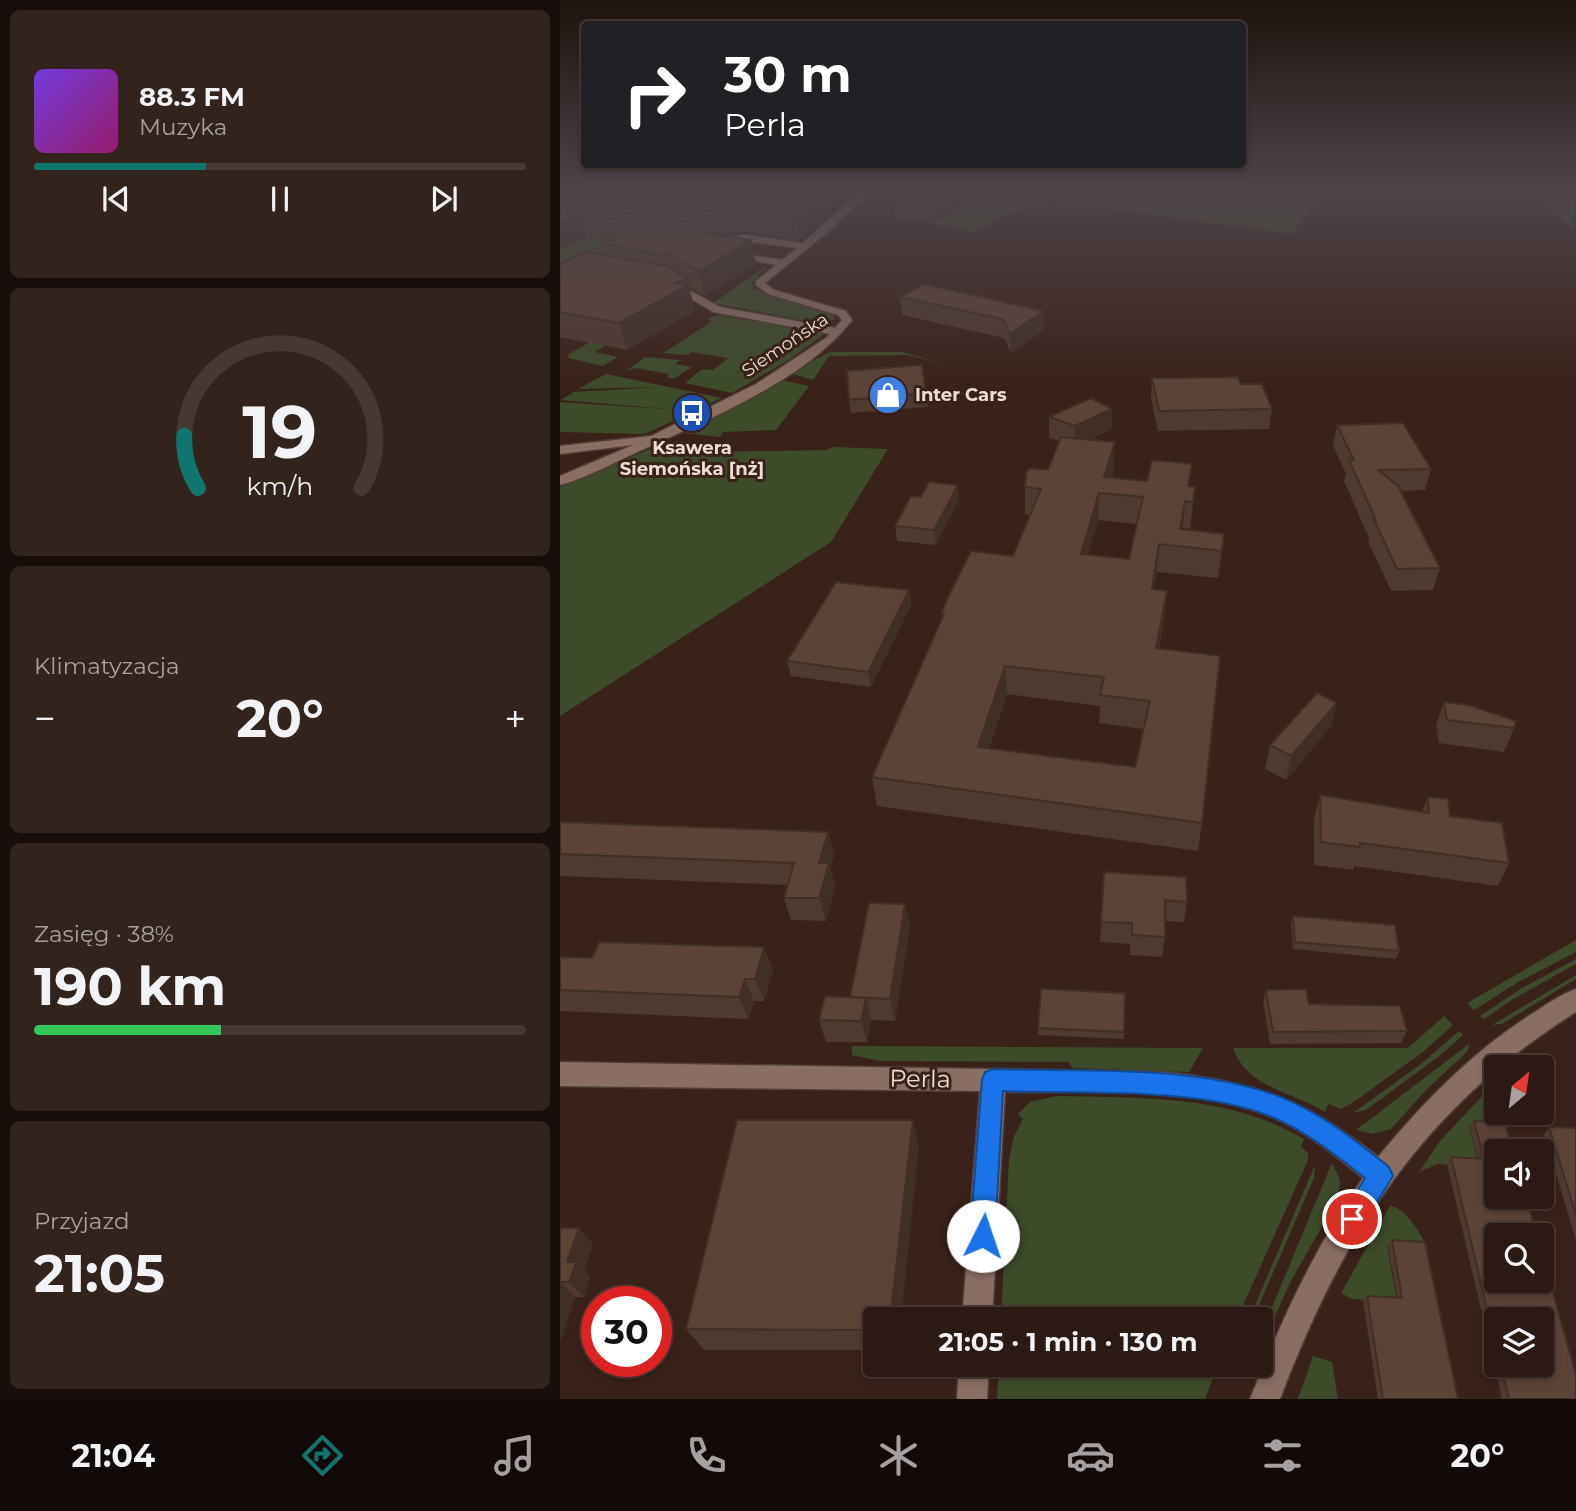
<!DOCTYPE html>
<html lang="pl">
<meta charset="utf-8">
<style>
body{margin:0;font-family:Montserrat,sans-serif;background:#33231d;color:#f1f3f6;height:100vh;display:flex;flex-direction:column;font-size:26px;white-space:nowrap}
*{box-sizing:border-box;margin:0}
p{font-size:23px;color:#a6a1a0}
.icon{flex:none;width:38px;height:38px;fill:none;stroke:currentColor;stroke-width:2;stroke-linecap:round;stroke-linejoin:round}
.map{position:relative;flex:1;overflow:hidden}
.panel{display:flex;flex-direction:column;gap:10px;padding:10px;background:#180e0b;width:560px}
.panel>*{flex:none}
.banner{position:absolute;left:21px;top:21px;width:665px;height:147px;border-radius:7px;box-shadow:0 4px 10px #0003,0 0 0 2px #473834;background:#202124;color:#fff;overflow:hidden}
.needle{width:46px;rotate:29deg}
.fabs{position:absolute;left:924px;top:1055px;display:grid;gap:14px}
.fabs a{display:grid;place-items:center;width:70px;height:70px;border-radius:7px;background:#2b1a14;box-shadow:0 4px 10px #0003,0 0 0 2px #473834;font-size:35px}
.speed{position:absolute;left:21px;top:1286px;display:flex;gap:14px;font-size:35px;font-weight:700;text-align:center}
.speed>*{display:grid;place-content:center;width:91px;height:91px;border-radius:50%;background:#2b1a14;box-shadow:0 4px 10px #0003,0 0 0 2px #473834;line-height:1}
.speed .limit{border:10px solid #d22;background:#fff;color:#111}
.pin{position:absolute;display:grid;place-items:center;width:60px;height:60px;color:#fff;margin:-30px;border:4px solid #fff;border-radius:50%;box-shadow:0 2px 7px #0007}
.me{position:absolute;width:77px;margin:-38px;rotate:4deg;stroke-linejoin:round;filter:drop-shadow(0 0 5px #0008)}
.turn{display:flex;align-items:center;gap:24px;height:147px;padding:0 28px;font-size:32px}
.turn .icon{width:91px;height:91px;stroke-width:2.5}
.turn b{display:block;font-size:49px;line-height:60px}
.big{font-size:52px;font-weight:700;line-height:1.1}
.panel .widget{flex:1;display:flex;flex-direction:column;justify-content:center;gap:10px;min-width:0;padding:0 24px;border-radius:10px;background:#33231d}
.panel .dial{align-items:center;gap:0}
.dial svg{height:182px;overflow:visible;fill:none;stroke:#473834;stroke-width:7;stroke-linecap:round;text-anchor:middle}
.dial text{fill:#f1f3f6;stroke:none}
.song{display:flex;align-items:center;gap:21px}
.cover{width:84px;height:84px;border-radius:10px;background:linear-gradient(135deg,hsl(260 70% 55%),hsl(320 70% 35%))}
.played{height:7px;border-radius:4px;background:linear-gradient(90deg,#0f766e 35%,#473834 35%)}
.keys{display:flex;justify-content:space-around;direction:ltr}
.heat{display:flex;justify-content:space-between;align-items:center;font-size:38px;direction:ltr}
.charge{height:10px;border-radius:5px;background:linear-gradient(90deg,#34c759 38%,#473834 0)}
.trip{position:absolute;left:303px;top:1307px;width:410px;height:70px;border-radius:7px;background:#2b1a14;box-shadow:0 4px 10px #0003,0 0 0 2px #473834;font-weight:700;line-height:70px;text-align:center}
.menu{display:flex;height:112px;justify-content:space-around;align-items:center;background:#110a08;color:#a6a1a0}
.menu .icon{width:49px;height:49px}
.menu .current{color:#0f766e}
.menu b{font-size:32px;color:#f1f3f6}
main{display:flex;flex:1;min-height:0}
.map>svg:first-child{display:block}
.green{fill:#3d4b2b}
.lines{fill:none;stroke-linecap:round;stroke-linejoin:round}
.minor-casing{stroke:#503d37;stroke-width:3}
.minor{fill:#896e64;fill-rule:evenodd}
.wall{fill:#4e3a30;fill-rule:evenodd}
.shaded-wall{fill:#402f27}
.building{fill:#5b4338;stroke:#402f27;stroke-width:2;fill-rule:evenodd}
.route{fill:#1a73e8;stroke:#114b97;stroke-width:2}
.labels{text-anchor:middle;stroke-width:6;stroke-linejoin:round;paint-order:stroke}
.far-street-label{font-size:18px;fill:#ecddd7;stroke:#39221a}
.far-poi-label{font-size:18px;font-weight:bold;fill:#ecddd7;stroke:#39221a;text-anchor:start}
.near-street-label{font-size:24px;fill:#ecddd7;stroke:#39221a}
</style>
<main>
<section class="panel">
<div class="widget">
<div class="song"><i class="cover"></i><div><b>88.3 FM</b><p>Muzyka</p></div></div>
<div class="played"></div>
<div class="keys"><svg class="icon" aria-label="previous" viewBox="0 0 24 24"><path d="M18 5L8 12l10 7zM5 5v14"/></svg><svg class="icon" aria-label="pause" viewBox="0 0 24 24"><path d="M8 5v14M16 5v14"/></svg><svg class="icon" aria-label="next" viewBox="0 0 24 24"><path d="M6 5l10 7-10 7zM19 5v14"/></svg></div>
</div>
<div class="widget dial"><svg viewBox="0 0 100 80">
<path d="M14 69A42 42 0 1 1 86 69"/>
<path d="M14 69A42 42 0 0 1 8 46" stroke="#0f766e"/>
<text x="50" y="56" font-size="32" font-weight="700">19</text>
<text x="50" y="72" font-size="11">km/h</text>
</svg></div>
<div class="widget"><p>Klimatyzacja</p>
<div class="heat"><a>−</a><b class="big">20°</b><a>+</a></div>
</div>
<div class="widget"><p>Zasięg · 38%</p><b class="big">190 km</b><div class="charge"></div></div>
<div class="widget"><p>Przyjazd</p><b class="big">21:05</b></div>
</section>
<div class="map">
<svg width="1016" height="1399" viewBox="0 0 1016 1399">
<rect width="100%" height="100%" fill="#39221a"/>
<g class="green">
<path d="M356,190H766L731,234L486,200L479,206L453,212L415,232L371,224L414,198C394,193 376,194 356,190Z"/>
<path d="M1016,190L1014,231L973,192Z"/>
<path d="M35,234C52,249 84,248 104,240L42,270L0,263V250Z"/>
<path d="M208,265L192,282L194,289L271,312L275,319L257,323L153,303Z"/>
<path d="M157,315L259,332L263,335L230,359L172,393L125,383L142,369L153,370L168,358L132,352L126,355L103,353L151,322L148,318Z"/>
<path d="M66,333L35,352L58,357L43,366L8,358L9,354L44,334Z"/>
<path d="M270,352H342L381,363L347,355L269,356L253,380L233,374L234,370Z"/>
<path d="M85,357L120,360L115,364L132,367L115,378H108V374L76,368L66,371Z"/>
<path d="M46,374L162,398L85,434L0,432V402L119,410L1,400L14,392L100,387L18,389Z"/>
<path d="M221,380L249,386L216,430L163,432L160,437L125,433L127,429Z"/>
<path d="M97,446H155L153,452L266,450L273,447L328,449L271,542L0,716V487Z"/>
<path d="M1016,940V952L960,981L914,1010L907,1003Z"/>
<path d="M1016,959V964L953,999L924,1019L920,1016L962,988Z"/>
<path d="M1016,975V979L942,1024L932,1025Z"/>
<path d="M884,1016L893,1025L864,1051L791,1104L781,1109L768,1104L765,1112C733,1092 687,1088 673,1048H848Z"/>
<path d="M899,1031L903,1035L878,1057L806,1110L793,1113L861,1064Z"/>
<path d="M909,1044L908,1051L865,1091L831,1129L812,1134L796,1130Z"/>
<path d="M292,1046L643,1048L629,1072L512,1068L509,1062L319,1061L292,1055Z"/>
<path d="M496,1096C581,1098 668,1094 744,1139L741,1147L748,1153V1160L677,1319H441L449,1159L454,1136L463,1119L458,1114L470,1102Z"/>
<path d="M922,1096L936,1113H946L958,1127L909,1126L919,1166L877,1164L859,1172L880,1141Z"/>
<path d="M772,1163L780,1180L778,1199L732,1279L700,1349V1336Z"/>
<path d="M755,1165L754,1178L693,1319H689Z"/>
<path d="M830,1206C847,1208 860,1234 868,1248L827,1245L837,1302L792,1299L781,1293Z"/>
<path d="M753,1356L772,1362L778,1399H738Z"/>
<path d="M439,1365H658L645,1399H437Z"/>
</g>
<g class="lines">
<g class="minor-casing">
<g id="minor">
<path d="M301,190H310L269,231L205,283L214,290L286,311L292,320C247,379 153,417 84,449C57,461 29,477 0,485V476L73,445L0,454V446L91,436L196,384L266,338L270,334L153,312L108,285L116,283L160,307L275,328L282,320L278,315L208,294L196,285V281L216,265L166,255L171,252L222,260L237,248L185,241L152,243L148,240L185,235L243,243Z"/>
<path d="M1016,989V1012C863,1108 783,1232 720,1399H690C721,1321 755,1247 803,1178C774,1154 744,1130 710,1116C631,1084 528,1093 445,1092L432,1320H402L420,1091L0,1086V1062L603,1072C693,1081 746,1100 818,1157C865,1100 915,1049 978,1010C990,1002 1002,994 1016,989Z"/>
<path d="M399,1365H429L427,1399H397Z"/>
</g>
</g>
<use href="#minor" class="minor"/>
</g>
<g class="wall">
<path d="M0,190L272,213L239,240L185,232L153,234L191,240L196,264L145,296L129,287L135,311L67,350L0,337V263L46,256L43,244L45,243L44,240L27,238L0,250Z"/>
<path d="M341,193L389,209L365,222L334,217L333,210L343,203L342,201Z"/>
<path d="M340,297L483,311L484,330L451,353L444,338L342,315Z"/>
<path d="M592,378L680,384L712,409L709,429L598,431L591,398Z"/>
<path d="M366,393L368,407L291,413L289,400Z"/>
<path d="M552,409V429L529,440L554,468L552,478L635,487L630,529L623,528L622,530L664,534L658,578L597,572L594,589L607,591L604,619L599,649L642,823L638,851L317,806L312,777L382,619L381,614L453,556L470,515L465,514V487L488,470L499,441L489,438V417ZM538,520L577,524L569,559L528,555ZM447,694L540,706L539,723L583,729L575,767L429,748Z"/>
<path d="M777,425L871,469L865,490L840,491L880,568L873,590L831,591L808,541L809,538L784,481L786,474L773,446Z"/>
<path d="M398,485L399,499L376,545L337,541L335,526L361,497Z"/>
<path d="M349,590L351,605L311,687L231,676L227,661Z"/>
<path d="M884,702L954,728L944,752L879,743L876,725Z"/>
<path d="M777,703L771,726L726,780L705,769L710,745Z"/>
<path d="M760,795L862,812L868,797L890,816L949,863L938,886L794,866L793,870L754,865V818Z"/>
<path d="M0,822L268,832L274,855L270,867L275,886L266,921L231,920L224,898L227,885L0,876Z"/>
<path d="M544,872L627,902L624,922L605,921V937L602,957L570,955V944L540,942Z"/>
<path d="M345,904L350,926L335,1021L311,1020L307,1042H266L259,1020L290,998Z"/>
<path d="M733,916L839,951L836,959L733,949L731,924Z"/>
<path d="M204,947L213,970L204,1001H194L188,1019L0,1011V957L32,958Z"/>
<path d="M706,990L749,1004L847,1031L841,1043L710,1044L703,1002Z"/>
<path d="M478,1028L564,1032V1039L478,1035Z"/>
<path d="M914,1121L1016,1399H942L887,1164L891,1157L918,1159L910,1128ZM936,1320L982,1365H936Z"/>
<path d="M989,1127L1016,1128V1240L984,1134Z"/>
<path d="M359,1147L315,1320V1350H144L126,1329Z"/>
<path d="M0,1228L33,1244L24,1270L30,1277L24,1297H15L0,1342Z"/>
<path d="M832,1240L898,1399H818L803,1301L807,1296L837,1297L828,1246Z"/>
</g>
<g class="shaded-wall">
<path d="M269,190L272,213L239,240L235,216Z"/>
<path d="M388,201L389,209L365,222L364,214Z"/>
<path d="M20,214L27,238L0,250V223Z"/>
<path d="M191,240L196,264L145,296L139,271Z"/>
<path d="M127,277L135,311L67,350L59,323L116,283Z"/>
<path d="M483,311L484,330L451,353L450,334Z"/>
<path d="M552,409V429L515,446V426Z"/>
<path d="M555,442L554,468L547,494L544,477Z"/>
<path d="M398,485L399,499L376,545L374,530Z"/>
<path d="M539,493L538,520L520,582L521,554Z"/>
<path d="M625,501L623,528L620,546V529Z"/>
<path d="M599,544L597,572L590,617L592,589Z"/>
<path d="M349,590L351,605L311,687L308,672Z"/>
<path d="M607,591L604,619L594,677L596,648Z"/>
<path d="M445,666L447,694L420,776L418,747Z"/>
<path d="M777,703L771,726L726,780L731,756Z"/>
<path d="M268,832L274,855L270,867L275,886L266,921L259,898V863Z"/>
<path d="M345,904L350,926L335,1021L330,999Z"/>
<path d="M204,947L213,970L204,1001L195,979Z"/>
<path d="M185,979L194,1001L188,1019L179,997Z"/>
<path d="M306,998L311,1020L307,1042L301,1021Z"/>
<path d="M353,1120L359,1147L341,1320H330Z"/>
<path d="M19,1228L33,1244L24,1270L30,1277L24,1297L9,1282L7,1262Z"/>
<path d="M0,1282L15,1297L0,1342Z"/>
</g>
<g class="building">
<path d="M0,190H269L235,216L181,209L132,212L0,193Z"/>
<path d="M341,193L388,201L364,214L333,210L346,202Z"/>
<path d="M0,203L127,222L143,233L191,240L139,271L111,256L43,244L51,240L43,239L77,223L20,214L0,223Z"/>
<path d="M26,252L106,266L127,277L116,283L128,285L59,323L0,312V263H2Z"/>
<path d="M364,284L483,311L450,334L443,319L340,297Z"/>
<path d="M362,365L366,393L289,400L287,371Z"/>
<path d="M678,377L680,384H702L712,409L599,411L592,378Z"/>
<path d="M531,398L552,409L515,426L489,417Z"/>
<path d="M843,423L871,469L818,470L838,486L880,568L837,569L814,520H816L789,460H794L777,425Z"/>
<path d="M501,437L555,442L544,477L587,481L592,460L632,464L628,486L635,487L633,502L625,501L620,529L664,534L662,551L599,544L592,589L607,591L596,648L660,656L642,823L312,777L384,614H381L388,597L411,551L453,556L481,489L465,487L466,473L470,468L488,470ZM539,493L583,497L569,559L521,554ZM445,666L544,677L540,695L590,701L575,767L418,747Z"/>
<path d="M369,482L398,485L374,530L335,526L351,496L361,497Z"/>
<path d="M276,582L349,590L308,672L227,661Z"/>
<path d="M757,693L777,703L731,756L710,745Z"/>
<path d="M884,702L908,705L956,721L954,728L887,720Z"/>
<path d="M760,795L869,813L868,797L888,799L890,816L942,823L949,863L800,843V847L761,842Z"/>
<path d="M0,822L268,832L259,863H269L259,898H224L234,863L0,854Z"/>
<path d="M544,872L626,877L627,902L605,900V937L572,935V923L541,922Z"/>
<path d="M309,903L345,904L330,999L290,997Z"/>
<path d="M733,916L835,925L839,951L735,942Z"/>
<path d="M39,942L204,947L195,979H185L179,997L0,990V957L32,958Z"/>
<path d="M481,989L565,993L564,1032L478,1028Z"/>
<path d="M746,989L749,1004L840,1006L847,1031L713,1032L706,990Z"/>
<path d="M265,996L306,998L301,1021L259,1020Z"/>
<path d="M177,1120H353L330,1320H315V1330L126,1329Z"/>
<path d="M914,1121L945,1123L953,1152H936V1197H966L977,1236H936V1281H982V1253L1016,1375V1399H949L941,1365H982V1320H936V1347L891,1157L924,1159Z"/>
<path d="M989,1127L1016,1128V1215Z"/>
<path d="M0,1228H19L7,1262H16L9,1282H0Z"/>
<path d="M832,1240L865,1242L898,1399H823L807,1296L842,1298Z"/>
</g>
<linearGradient id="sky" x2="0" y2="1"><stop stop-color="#1f130e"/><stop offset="0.49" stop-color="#4e4449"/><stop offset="1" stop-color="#4e4449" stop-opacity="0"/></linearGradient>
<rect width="1016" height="386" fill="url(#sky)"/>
<path class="route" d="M433,1069C524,1072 631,1064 718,1096C760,1112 795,1140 829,1167L833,1176L801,1228L792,1231L783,1228L780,1219L805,1178C776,1155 747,1132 712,1117C641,1087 522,1094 443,1091L435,1236L431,1245L423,1248L414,1245L410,1236L422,1080L425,1072Z"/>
<defs>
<g id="shop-disc" transform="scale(2.0125)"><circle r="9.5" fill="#3f7fe0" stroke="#39221a"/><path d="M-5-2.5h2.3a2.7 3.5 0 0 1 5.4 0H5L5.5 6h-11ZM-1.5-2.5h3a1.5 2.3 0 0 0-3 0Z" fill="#fff"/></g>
<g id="bus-disc" transform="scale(2.0125)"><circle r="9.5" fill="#1a4fb4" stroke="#39221a"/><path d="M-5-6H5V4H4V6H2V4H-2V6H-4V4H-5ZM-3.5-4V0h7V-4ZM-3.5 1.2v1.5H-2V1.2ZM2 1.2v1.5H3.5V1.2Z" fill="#fff"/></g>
</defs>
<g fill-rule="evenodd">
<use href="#shop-disc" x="328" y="395"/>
<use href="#bus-disc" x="132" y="413"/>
</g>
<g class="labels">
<g class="far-street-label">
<text transform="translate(225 345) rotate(-34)" y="6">Siemońska</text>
</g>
<g class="far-poi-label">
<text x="355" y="401">Inter Cars</text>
<text x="132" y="454" text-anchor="middle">Ksawera<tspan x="132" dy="21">Siemońska [nż]</tspan></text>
</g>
<g class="near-street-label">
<text transform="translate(360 1079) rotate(1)" y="8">Perla</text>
</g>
</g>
</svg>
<div class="fabs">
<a><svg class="needle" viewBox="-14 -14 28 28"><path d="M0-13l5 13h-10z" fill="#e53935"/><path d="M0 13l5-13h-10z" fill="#a6a1a0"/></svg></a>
<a><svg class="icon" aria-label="sound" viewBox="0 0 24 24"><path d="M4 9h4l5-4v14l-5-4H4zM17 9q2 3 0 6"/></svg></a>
<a><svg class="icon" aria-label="search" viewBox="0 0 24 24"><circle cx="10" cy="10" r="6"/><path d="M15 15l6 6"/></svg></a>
<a><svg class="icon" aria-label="layers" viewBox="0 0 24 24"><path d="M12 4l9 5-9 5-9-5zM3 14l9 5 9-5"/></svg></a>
</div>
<div class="speed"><div class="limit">30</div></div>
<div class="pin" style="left:792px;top:1219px;background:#d93025"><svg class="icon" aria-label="arrive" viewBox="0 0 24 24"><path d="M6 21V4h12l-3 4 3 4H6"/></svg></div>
<svg class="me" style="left:423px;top:1236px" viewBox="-20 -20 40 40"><circle r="19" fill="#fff"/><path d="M0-13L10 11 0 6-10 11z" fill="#1a73e8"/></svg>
<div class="trip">21:05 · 1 min · 130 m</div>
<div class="banner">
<div class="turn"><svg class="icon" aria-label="right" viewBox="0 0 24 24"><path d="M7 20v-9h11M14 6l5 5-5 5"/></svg><div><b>30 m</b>Perla</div></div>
</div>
</div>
</main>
<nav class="menu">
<b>21:04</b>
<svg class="icon current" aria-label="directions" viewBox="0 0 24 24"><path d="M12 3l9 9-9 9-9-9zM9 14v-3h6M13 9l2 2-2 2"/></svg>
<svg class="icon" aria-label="music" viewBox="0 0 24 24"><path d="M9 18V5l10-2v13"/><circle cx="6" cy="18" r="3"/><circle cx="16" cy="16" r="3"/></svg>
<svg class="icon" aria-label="phone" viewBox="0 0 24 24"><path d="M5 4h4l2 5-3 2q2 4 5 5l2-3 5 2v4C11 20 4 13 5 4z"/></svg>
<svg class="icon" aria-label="climate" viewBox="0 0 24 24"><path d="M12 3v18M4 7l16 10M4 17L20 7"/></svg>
<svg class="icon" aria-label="car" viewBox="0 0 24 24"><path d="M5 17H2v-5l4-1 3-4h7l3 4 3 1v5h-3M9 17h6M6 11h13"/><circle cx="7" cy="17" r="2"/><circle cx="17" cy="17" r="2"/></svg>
<svg class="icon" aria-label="filters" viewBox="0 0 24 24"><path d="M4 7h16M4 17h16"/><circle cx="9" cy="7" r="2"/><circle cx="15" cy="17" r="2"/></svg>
<b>20°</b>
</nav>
